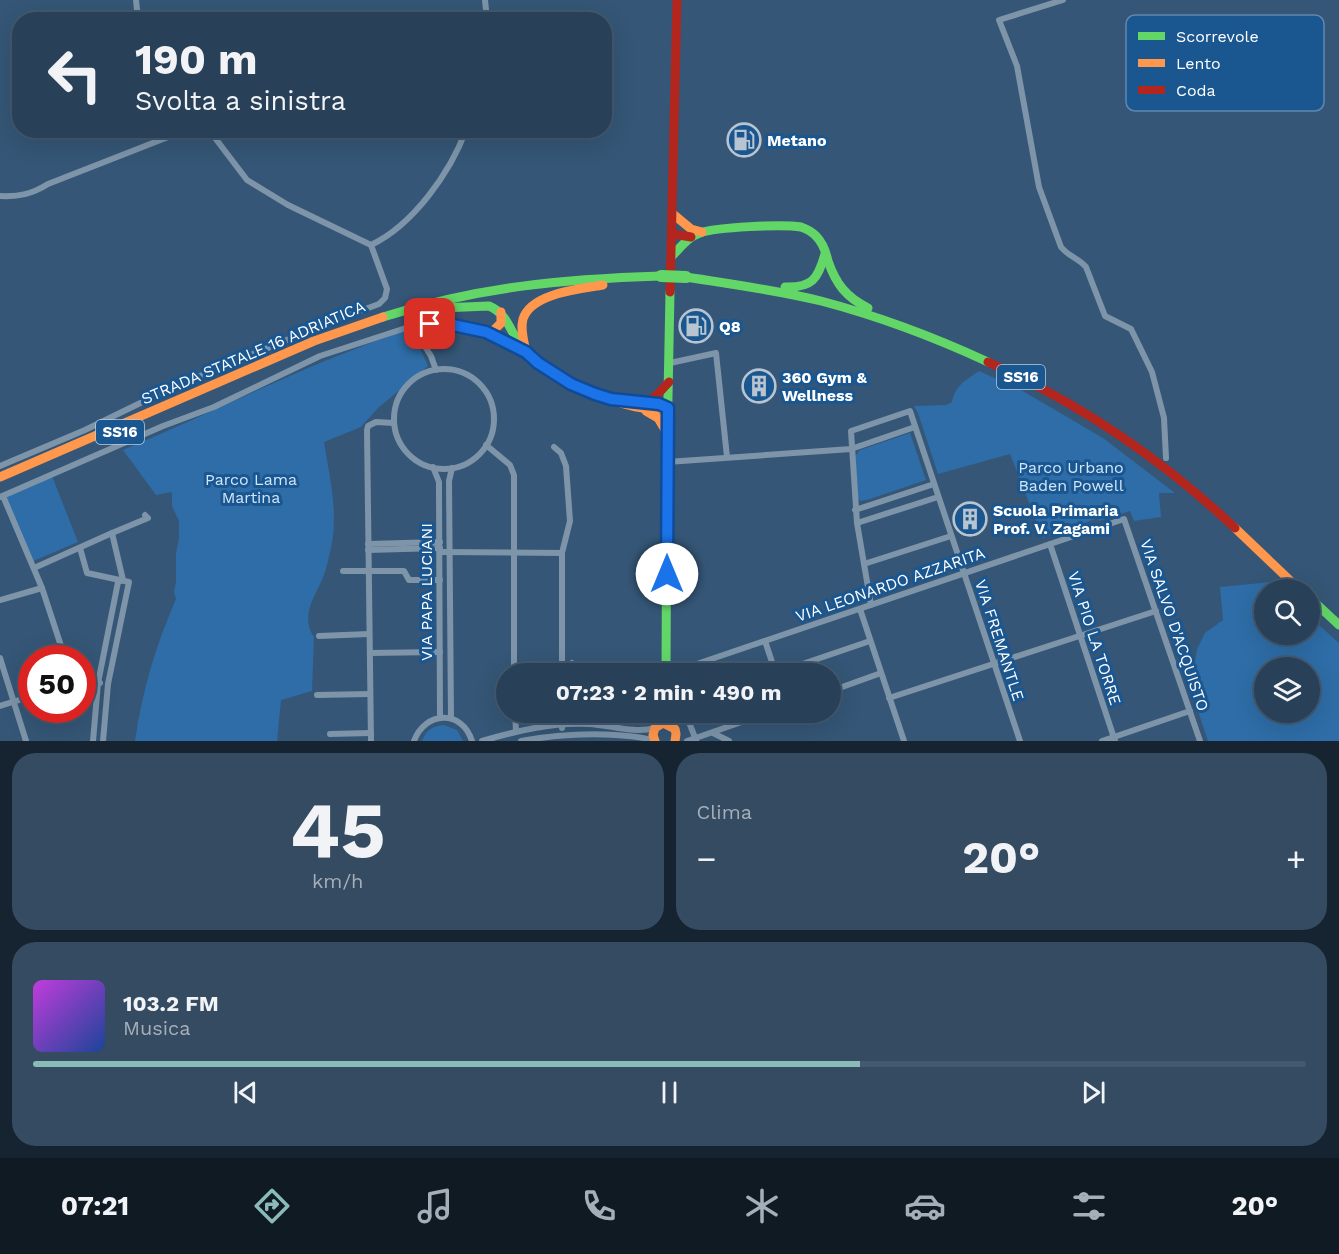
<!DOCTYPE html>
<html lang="it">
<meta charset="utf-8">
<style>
body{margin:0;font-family:"Work Sans",sans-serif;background:#344b61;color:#f1f3f6;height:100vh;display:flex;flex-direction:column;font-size:22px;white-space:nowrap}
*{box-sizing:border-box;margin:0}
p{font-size:20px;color:#a5afba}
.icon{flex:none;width:33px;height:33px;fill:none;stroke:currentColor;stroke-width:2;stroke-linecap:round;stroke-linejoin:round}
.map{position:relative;height:741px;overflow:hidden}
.panel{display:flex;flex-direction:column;gap:12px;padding:12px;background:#162330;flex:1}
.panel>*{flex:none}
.banner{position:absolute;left:12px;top:12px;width:600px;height:126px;border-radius:24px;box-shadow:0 6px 24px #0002,0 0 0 2px #44596e;background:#284058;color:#f1f3f6;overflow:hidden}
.fabs{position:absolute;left:1254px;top:579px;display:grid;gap:12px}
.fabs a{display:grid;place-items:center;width:66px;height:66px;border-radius:50%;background:#284058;box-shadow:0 6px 24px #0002,0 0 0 2px #44596e;font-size:30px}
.speed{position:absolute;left:18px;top:645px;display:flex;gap:12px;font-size:30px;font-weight:700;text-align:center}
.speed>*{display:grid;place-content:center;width:78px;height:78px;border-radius:50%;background:#284058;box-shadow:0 6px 24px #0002,0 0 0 2px #44596e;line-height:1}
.speed .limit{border:9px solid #d22;background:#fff;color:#111}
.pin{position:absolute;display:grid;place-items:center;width:51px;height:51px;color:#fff;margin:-26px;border-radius:12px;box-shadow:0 3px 9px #0006}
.me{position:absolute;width:66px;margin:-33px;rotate:0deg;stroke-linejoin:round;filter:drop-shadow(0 0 4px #0008)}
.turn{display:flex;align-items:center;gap:21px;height:126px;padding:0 24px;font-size:27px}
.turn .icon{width:78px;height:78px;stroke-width:2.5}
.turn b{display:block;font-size:42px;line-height:51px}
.big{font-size:45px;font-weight:700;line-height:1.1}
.panel .tile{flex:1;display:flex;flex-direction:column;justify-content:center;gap:9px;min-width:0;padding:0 21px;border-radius:24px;background:#344b61}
.panel .dial{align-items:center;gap:0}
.dial b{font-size:78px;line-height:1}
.song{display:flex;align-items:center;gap:18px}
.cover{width:72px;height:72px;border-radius:9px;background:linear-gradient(135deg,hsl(290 70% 55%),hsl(220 70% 35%))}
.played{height:6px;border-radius:3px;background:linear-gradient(90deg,#8bbbb9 65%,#44596e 65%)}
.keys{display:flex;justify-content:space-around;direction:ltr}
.heat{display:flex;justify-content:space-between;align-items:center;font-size:33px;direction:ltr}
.panel .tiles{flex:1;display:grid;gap:12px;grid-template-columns:1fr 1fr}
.tile:last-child{grid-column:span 2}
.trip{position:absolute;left:496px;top:663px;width:345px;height:60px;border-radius:30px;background:#284058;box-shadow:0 6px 24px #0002,0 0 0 2px #44596e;font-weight:700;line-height:60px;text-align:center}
.menu{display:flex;height:96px;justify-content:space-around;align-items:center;background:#101a23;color:#a5afba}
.menu .icon{width:42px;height:42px}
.menu .selected{color:#8bbbb9}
.menu b{font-size:27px;color:#f1f3f6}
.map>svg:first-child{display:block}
.green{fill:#2e6da7;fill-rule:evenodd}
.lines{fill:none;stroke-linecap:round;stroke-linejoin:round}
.street{stroke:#7d94a9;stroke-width:6}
.fast{stroke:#63d668;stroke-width:9}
.slow{stroke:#ff974d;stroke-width:9}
.jam{stroke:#b3261e;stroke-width:9}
.fast-bridge{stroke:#63d668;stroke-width:12}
.route-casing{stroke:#114b97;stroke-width:15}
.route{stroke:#1a73e8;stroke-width:10}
.labels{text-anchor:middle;stroke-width:6;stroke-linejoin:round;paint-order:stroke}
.shield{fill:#1a5791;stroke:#bacdde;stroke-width:1.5}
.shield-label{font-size:15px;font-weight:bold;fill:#fff}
.poi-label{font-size:16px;font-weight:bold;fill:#fff;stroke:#1a5791;text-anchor:start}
.street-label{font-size:16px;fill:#fff;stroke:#1a5791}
.park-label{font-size:16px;fill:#d0e6fa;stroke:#1a5791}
.key{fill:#1a5791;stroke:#5f89b2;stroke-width:1.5}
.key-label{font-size:16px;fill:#fff}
</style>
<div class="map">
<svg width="1339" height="741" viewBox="0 0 1339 741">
<rect width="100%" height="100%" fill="#355676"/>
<g class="green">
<path d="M411,329L428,366L378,408L361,427L324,442C330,479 340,518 329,556C327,565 325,574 321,582C312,601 301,618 314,637L312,691L281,700L277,741H135C142,691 156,645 176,599L174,592L176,582V553L179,539V521L172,506V492L156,495L123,450C219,410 312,361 411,329Z"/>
<path d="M979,371L1021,390L1103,438L1175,493H1159L1161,517L1134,521L1130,511L1099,521L1098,518L1043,538L1010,454L938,474L918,413L914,406L946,405L952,402C956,384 965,381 979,371Z"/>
<path d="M910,433L926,480L870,499L861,501L858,499L855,456L860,450Z"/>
<path d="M52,476L78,542L31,562L3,498Z"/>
<path d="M1271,582L1279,589L1264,590V634H1310V617L1339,643V741H1208L1185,672L1195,662L1197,649L1205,633L1223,620L1220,587ZM1264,668H1310V712H1264Z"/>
<path d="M444,725L457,730L463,741H422C426,730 433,726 444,725Z"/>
</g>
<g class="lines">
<g class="street">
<path d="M136,0L138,20"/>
<path d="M485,0L487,20"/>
<path d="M1063,0L999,20L1017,66L1039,187L1061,247C1068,256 1078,258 1086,267L1105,316L1131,329L1152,372L1164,418L1166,458"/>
<path d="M209,130L247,180L288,205L371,245"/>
<path d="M0,196C19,197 32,194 48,184L186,130"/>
<path d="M371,245C413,225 450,173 466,130"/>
<path d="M412,326L431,356L436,370"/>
<path d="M670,363L716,353L727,457"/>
<circle cx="444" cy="419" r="50"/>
<path d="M486,445L510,465L514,475V674"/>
<path d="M554,447L561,453L566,466L570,521L562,553V674"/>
<path d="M667,462L851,449L915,427"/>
<path d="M0,466L85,430L169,389L330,322L379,304L385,298L387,289L371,245"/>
<path d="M433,467L439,482V493L440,717"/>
<path d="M3,496L42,588L65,658"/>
<path d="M0,497L163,426L214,407L320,356L412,326L430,324L453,325L486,332L520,349"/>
<path d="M855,510L934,484"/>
<path d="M857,523L938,497"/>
<path d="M112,533L148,518L145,515"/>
<path d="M368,544L440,542"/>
<path d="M1050,544L1115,741"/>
<path d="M80,548L87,573L129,582L108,684L103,741"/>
<path d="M368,550L440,548"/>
<path d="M440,552L562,553"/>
<path d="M864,564L951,536"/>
<path d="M34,568L112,533L123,580"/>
<path d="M343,571H404L409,580H440"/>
<path d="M0,600L42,588"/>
<path d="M871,605L857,523L851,431L910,411L1020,741"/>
<path d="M860,609L904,741"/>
<path d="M319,636L369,634"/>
<path d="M765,641L776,674"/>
<path d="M370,653L440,652"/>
<path d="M0,658L26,741"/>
<path d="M572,663L588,674"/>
<path d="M667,663L675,669H682L1124,519L1200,741"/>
<path d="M776,673L870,641"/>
<path d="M82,683H100"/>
<path d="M831,691L881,673"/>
<path d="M317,695L370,694"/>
<path d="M889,698L1156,611"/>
<path d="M0,706L32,696"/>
<path d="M515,712L516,731"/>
<path d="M639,712H657"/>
<path d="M685,712L696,740"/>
<path d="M451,718L449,481L452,468"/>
<path d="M607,725L608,712"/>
<path d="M562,728V712"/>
<path d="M713,733L729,741"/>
<path d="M330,734L371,733"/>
<path d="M93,741L98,683L118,582L123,580"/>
<path d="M371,741L367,430L368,426L376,422L394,423"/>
<path d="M414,741C425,711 462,709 472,741"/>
<path d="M482,741C517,731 552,722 589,724C610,725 634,734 655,728"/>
<path d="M521,741C554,735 582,733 616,735C629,736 642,736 654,741"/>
<path d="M687,741L770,712"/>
<path d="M1102,741L1190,711"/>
</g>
<g class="fast">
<path d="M672,256C681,247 688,237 700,233C716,227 783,224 801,227C807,229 812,232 816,236C823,243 826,252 828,261C836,284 846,297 868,308"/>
<path d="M686,277C731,284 776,290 821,301C878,316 934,337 988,362"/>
<path d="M785,287C812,288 818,279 825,254"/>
<path d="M441,308L489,306C506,313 510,329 519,344"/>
<path d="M383,317C477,287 563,279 661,276"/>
<path d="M629,401L659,404L668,408"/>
<path d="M1310,598L1339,625"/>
<path d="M666,674L667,448L670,292"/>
</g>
<g class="slow">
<path d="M673,214L691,229L702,232"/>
<path d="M486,332L494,330L501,323V312"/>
<path d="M526,352C556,378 628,416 668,408"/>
<path d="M526,352C524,341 520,330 523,319C531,293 580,289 603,285"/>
<path d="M646,411L658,418L667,433"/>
<path d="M0,477L314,341L383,317"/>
<path d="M1235,528L1300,590"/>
<path d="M666,712L670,724"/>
<path d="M655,741L653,735L655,728L663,723L675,729L676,734L675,741"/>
</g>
<g class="jam">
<path d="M673,234L691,237"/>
<path d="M670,292L677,0"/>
<path d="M988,362C1079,403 1163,460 1235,528"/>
<path d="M645,403L656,396L669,382"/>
</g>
<path class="fast-bridge" d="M661,276L686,277"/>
</g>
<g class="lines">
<g class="route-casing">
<path id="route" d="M430,324L453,325L486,332L526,352L538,363L571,384L595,394L611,399L659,404L668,408L667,574"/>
</g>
<use href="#route" class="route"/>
</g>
<defs>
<g id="fuel-ring" transform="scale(1.725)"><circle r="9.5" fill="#1a5791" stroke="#b8c4cf" stroke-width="1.5"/><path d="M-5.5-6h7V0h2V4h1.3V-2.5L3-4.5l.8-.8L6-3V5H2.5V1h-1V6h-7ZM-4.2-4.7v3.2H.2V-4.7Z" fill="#b8c4cf"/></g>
<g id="building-ring" transform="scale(1.725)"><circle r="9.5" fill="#1a5791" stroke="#b8c4cf" stroke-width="1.5"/><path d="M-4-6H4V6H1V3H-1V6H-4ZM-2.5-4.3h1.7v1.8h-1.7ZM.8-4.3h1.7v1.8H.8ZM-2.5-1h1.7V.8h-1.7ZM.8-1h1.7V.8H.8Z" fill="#b8c4cf"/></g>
</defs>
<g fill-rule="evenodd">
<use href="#fuel-ring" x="744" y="140"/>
<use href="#fuel-ring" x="696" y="326"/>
<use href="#building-ring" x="759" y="386"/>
<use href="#building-ring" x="970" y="519"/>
</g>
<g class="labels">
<g class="shield">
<rect x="997" y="365" width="48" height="24" rx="4.5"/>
<rect x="96" y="420" width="48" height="24" rx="4.5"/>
</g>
<g class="shield-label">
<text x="1021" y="382">SS16</text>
<text x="120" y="437">SS16</text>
</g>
<g class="poi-label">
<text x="767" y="146">Metano</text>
<text x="719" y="332">Q8</text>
<text x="782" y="383">360 Gym &amp;<tspan x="782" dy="18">Wellness</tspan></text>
<text x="993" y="516">Scuola Primaria<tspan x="993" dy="18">Prof. V. Zagami</tspan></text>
</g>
<g class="street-label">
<text transform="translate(253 352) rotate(-23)" y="6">STRADA STATALE 16 ADRIATICA</text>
<text transform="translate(890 584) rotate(-19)" y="6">VIA LEONARDO AZZARITA</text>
<text transform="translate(426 592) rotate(-90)" y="6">VIA PAPA LUCIANI</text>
<text transform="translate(1175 625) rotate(71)" y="6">VIA SALVO D'ACQUISTO</text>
<text transform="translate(1095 638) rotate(72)" y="6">VIA PIO LA TORRE</text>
<text transform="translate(1000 640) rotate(72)" y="6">VIA FREMANTLE</text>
</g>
<g class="park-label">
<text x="1071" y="473">Parco Urbano<tspan x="1071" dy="18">Baden Powell</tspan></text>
<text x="251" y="485">Parco Lama<tspan x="251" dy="18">Martina</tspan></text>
</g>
</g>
<rect x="1126" y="15" width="198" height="96" rx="9" class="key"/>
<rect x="1138" y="32" width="27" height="8" fill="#63d668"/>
<rect x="1138" y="59" width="27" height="8" fill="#ff974d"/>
<rect x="1138" y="86" width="27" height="8" fill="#b3261e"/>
<g class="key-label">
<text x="1176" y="42">Scorrevole</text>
<text x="1176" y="69">Lento</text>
<text x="1176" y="96">Coda</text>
</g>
</svg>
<div class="fabs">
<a><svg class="icon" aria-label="search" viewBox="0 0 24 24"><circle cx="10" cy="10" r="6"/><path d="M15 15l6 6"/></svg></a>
<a><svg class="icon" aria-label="layers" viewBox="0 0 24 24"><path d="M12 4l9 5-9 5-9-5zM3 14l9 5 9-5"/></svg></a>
</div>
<div class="speed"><div class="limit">50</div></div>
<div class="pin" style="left:430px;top:324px;background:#d93025"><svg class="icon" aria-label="arrive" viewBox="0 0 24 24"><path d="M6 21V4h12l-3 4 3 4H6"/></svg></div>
<svg class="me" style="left:667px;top:574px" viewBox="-20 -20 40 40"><circle r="19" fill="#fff"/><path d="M0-13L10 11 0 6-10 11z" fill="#1a73e8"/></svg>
<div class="trip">07:23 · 2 min · 490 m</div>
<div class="banner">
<div class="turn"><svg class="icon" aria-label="left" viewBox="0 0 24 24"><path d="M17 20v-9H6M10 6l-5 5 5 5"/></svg><div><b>190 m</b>Svolta a sinistra</div></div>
</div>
</div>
<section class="panel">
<div class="tiles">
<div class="tile dial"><b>45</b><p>km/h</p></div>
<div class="tile"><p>Clima</p>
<div class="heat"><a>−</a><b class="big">20°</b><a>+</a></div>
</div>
<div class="tile">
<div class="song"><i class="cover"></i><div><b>103.2 FM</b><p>Musica</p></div></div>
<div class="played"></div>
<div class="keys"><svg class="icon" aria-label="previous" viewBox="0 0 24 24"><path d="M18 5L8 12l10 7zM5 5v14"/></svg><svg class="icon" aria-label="pause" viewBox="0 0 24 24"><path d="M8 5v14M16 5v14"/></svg><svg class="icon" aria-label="next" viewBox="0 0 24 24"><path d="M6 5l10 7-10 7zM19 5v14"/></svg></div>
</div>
</div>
</section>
<nav class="menu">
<b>07:21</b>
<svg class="icon selected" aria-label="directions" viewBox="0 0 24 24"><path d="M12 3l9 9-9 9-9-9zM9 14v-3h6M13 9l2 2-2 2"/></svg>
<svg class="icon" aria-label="music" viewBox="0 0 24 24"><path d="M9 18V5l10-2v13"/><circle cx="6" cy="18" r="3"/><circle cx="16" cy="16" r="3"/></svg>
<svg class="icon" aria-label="phone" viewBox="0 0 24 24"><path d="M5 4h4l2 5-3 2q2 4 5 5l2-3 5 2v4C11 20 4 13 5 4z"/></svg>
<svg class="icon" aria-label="climate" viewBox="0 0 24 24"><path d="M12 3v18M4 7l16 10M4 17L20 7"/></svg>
<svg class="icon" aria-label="car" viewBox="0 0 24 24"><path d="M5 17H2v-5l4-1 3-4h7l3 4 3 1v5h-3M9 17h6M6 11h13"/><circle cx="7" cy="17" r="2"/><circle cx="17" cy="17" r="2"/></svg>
<svg class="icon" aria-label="filters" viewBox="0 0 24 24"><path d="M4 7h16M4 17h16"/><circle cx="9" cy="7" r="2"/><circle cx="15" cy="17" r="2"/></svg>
<b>20°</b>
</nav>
